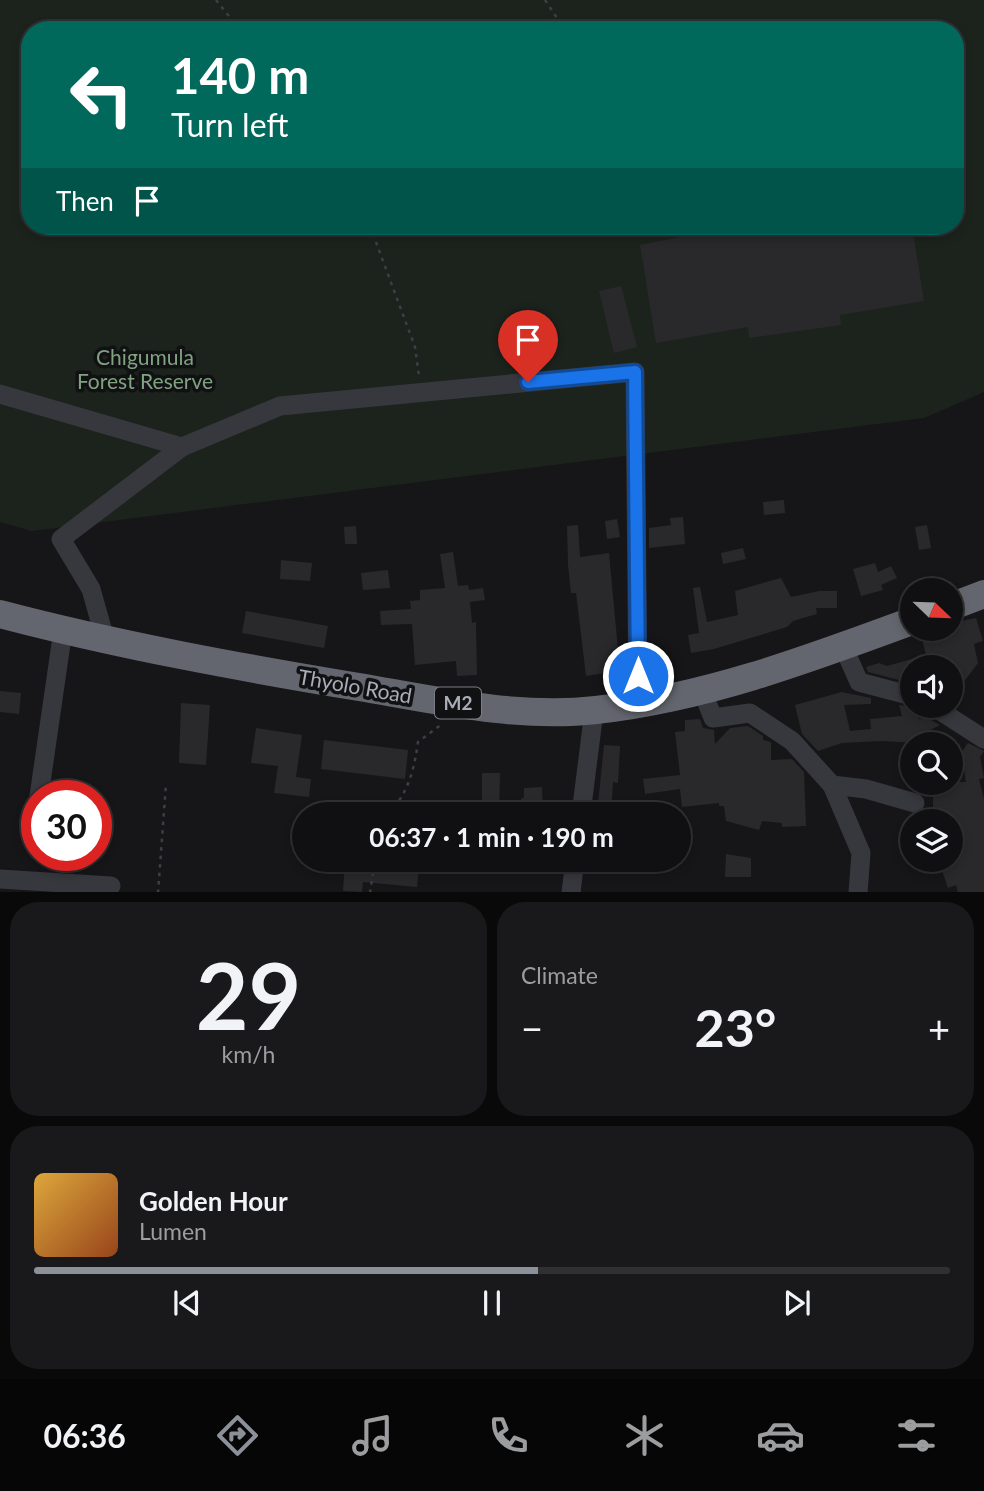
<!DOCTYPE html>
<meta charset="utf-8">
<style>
body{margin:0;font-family:Lato,sans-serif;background:#19191b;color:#f1f3f6;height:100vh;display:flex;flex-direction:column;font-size:26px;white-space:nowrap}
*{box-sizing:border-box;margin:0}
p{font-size:23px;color:#9c9d9f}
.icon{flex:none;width:38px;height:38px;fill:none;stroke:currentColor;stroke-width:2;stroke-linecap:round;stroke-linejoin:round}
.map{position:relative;height:892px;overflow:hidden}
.drawer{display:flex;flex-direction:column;gap:10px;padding:10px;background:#09090a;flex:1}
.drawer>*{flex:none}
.hud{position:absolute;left:21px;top:21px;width:943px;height:214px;border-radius:28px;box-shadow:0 4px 10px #0003,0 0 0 2px #303032;background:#00695c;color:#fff;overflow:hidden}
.needle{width:46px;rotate:113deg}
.fabs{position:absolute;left:900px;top:578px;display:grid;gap:14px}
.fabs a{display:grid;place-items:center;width:63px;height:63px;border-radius:50%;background:#101012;box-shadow:0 4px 10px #0003,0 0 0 2px #303032;font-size:35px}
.speed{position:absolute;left:21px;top:780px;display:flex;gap:14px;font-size:35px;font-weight:700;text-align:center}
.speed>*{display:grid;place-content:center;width:91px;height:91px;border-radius:50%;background:#101012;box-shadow:0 4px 10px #0003,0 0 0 2px #303032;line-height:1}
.speed .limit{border:10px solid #d22;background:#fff;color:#111}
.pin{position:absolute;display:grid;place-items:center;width:60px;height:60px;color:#fff;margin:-72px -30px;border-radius:50% 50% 50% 0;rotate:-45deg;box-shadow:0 0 7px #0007}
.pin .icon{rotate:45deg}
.me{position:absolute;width:77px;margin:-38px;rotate:0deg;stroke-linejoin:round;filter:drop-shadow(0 0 5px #0008)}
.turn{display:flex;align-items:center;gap:24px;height:147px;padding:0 35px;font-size:32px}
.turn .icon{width:91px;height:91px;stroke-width:2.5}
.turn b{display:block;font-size:49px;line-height:60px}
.then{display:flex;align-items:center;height:66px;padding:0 35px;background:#0003;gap:14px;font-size:26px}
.big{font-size:52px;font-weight:700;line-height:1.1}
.drawer .tile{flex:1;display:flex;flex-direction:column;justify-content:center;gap:10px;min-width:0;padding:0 24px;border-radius:28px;background:#19191b}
.drawer .dial{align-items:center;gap:0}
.dial b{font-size:91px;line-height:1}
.song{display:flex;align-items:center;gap:21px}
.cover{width:84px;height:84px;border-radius:10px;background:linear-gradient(135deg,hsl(40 70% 55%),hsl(20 70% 35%))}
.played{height:7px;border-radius:4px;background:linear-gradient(90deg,#8c9099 55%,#303032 55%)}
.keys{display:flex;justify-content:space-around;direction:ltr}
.heat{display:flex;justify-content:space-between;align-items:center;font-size:38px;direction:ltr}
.drawer .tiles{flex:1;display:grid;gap:10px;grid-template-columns:1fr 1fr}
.tile:last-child{grid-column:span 2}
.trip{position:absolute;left:292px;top:802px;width:399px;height:70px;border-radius:35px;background:#101012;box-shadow:0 4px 10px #0003,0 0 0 2px #303032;font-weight:700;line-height:70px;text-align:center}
.menu{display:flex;height:112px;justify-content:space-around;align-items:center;background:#060607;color:#9c9d9f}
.menu .icon{width:49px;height:49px}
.menu .selected{color:#8c9099}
.menu b{font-size:32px;color:#f1f3f6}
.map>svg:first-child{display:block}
.green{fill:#1c231d;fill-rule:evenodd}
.building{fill:#29292c}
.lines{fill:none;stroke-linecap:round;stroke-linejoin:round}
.path{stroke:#3d3f44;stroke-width:2.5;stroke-dasharray:3.5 5;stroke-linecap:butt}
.minor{stroke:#37383d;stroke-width:19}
.highway{stroke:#63666e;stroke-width:28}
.route-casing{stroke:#114b97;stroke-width:18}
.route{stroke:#1a73e8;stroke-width:12}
.labels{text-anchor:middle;stroke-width:7;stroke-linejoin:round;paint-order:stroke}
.shield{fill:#111113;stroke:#7b7e86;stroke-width:2}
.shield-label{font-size:19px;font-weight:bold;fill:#a8adb8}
.park-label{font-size:21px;fill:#7fa381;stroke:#111113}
.street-label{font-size:21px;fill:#a8adb8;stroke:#111113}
</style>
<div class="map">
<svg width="984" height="893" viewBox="0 0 984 893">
<rect width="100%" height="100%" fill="#161618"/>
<path class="green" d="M0,0H984V392L924,418L32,531L0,522ZM30,30H956V226H30Z"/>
<g class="building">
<path d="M734,226H912L924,301L840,315L841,325L749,338L748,327L656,343L640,245Z"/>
<path d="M621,286L637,347L614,353L599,291Z"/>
<path d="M784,500L785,513L764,515L763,502Z"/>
<path d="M683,517L685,544L649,548V528L671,525L670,518Z"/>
<path d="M617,519L620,537L607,539L605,521Z"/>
<path d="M578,525L580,557L609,553L620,671L586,676L576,593H571L568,565L567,526Z"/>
<path d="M927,525L931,548L919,550L915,527Z"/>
<path d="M356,526L357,544H345L344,527Z"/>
<path d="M743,548L746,559L723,564L721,553Z"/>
<path d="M453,552L458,586L468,585L469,590L483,588L485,600L470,602L472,623L476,622L477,675L457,676L456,661L415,665L412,624L381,625L380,611L411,609L410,601L420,600V590L445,588L440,554Z"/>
<path d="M281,560L312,563L310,581L280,579Z"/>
<path d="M875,563L878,572L891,566L897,578L881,585L883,590L861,596L853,569Z"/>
<path d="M388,570L390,588L363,590L361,573Z"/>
<path d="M781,578L791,597L819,591H837V608H816L817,614L793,621L787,627L714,649L691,653L688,635L699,633L693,588L700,587L707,622L738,615L735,591Z"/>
<path d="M246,611L328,626L324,648L242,633Z"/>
<path d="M976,618L983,641L974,644L978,663L950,700V667H912L911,683L868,672L866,667L879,663L887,666L926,655L921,635L934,631L933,628H950V623Z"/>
<path d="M0,691L21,693L19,714L0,712Z"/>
<path d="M842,692L871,698V704L844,705L850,731L871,729L870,719L902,716L899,705L916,707L919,719L926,717L940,725L924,733L940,744L882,741L842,743L818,751L802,734L795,705Z"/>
<path d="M181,703L210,705L206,765L179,763Z"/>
<path d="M700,719L703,728L714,730L715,744L730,728L748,726L763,736V740L771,742V760L792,759L804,772L806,826L782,827V823L762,821L759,830L726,821L724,806H719V803L682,807L680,789L645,794L643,779L680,775L675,732L685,731V720Z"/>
<path d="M256,728L302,735L296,777L311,779L309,797L274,793L278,766L251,763Z"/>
<path d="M324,740L408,750L405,779L321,769Z"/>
<path d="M968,743L984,751L980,757L984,778L979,779L984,799V893H958L956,885L948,888L938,859H950V821H933V782H966L961,753Z"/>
<path d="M604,745L620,746L618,783L613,782L611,814H597Z"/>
<path d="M482,773H500L499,814H477V800H482Z"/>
<path d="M542,787L543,814H524L521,798H524V788Z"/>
<path d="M726,854L751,858V877H725Z"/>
<path d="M345,859L420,860L417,887L363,882L362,892L343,891Z"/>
</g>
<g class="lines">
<g class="path">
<path d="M216,0L240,30"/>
<path d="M545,0L565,30"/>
<path d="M370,226L415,347L419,376"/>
<path d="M389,814C408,792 414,771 418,742L442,724"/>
<path d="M158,893L166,784"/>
<path d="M370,893L375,859"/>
</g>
<g class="minor">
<path d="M0,394L182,447L61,539L91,589L105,639"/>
<path d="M182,447L280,406L635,372L638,704"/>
<path d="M843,646L859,682L912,696"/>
<path d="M702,690L713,718L750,713L792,741L832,785L861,853L858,893"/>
<path d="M931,705L984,739"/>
<path d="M832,785L866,789L915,803"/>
<path d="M39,796L63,630"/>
<path d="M581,814L594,711"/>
<path d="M37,815L33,842H37"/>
<path d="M0,879L111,886"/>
<path d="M571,893L575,859"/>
</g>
<g class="highway">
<path d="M950,607L984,594"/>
<path d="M0,614C118,645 238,667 359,687C435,700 518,719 596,710C705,698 809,659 912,621"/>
</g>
</g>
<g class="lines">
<g class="route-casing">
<path id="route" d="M528,382L635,372L638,676"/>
</g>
<use href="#route" class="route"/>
</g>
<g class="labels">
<rect class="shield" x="435" y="687.5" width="46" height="31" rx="5"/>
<g class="shield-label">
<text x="458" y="710">M2</text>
</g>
<g class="park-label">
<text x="145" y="365">Chigumula<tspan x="145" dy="24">Forest Reserve</tspan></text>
</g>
<g class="street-label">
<text transform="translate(355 687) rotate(10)" y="7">Thyolo Road</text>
</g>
</g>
</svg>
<div class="fabs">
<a><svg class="needle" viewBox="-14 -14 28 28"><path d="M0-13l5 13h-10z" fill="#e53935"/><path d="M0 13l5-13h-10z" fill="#9c9d9f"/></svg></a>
<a><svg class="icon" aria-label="sound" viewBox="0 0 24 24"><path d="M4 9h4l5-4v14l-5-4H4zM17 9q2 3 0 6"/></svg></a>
<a><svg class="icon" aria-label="search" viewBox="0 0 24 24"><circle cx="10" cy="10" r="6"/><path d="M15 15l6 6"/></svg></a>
<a><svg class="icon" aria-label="layers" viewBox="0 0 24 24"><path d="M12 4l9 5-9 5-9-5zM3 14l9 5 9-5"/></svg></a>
</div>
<div class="speed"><div class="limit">30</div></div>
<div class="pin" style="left:528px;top:382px;background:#d93025"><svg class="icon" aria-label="arrive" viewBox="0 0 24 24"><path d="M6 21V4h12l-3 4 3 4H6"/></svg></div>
<svg class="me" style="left:638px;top:676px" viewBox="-20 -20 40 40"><circle r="17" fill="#1a73e8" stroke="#fff" stroke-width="3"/><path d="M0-11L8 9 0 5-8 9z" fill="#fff"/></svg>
<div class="trip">06:37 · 1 min · 190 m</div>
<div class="hud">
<div class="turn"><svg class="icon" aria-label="left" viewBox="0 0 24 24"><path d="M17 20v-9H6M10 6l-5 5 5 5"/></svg><div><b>140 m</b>Turn left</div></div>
<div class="then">Then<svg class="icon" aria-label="arrive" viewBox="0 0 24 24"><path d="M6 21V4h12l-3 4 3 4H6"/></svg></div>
</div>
</div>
<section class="drawer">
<div class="tiles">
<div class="tile dial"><b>29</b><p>km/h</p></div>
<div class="tile"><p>Climate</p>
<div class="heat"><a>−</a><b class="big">23°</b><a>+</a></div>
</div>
<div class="tile">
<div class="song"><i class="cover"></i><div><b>Golden Hour</b><p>Lumen</p></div></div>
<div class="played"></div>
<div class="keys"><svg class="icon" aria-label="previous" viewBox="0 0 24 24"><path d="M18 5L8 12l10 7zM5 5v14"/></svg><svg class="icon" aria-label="pause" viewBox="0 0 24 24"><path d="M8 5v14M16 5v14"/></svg><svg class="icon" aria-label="next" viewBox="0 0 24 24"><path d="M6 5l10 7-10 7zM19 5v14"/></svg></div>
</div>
</div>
</section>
<nav class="menu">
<b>06:36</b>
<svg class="icon selected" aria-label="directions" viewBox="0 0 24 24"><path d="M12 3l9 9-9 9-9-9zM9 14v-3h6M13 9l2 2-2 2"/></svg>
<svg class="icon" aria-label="music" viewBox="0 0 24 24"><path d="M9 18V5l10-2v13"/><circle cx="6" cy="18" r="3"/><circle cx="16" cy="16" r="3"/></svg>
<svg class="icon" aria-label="phone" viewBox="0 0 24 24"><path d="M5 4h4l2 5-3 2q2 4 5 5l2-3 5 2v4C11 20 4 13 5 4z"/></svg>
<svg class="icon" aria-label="climate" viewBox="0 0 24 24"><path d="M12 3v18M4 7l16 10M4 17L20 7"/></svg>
<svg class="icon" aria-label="car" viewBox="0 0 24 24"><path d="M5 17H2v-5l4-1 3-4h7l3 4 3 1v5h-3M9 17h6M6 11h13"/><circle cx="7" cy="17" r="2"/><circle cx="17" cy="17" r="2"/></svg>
<svg class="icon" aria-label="filters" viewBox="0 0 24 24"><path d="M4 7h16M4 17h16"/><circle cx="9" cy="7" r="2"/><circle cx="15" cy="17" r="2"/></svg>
</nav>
